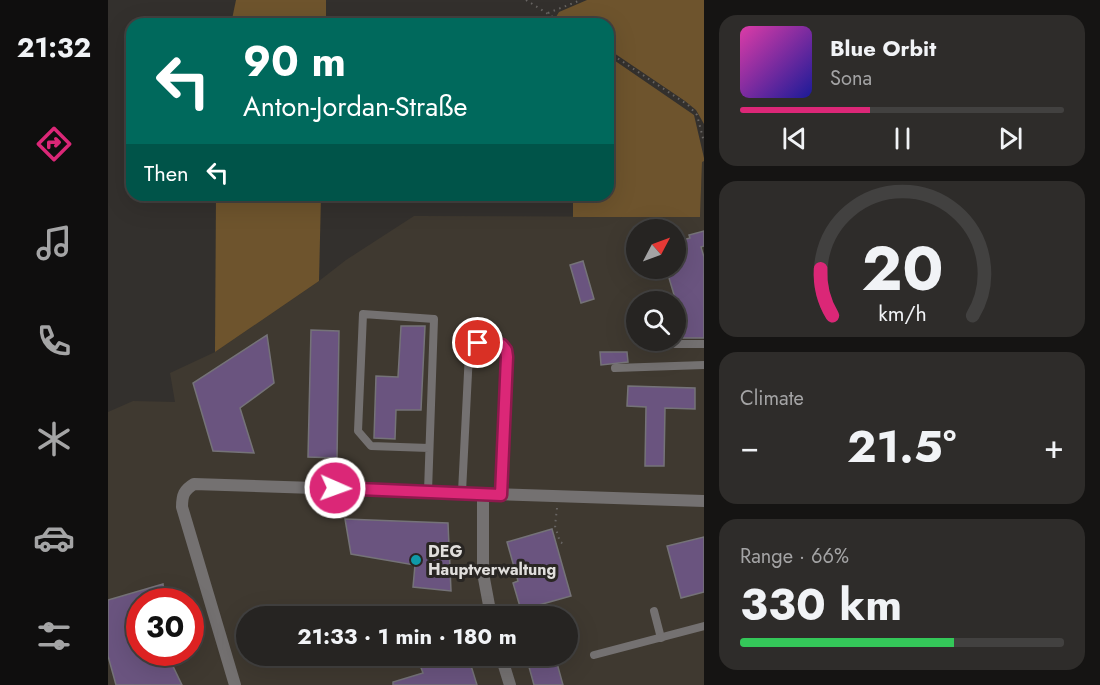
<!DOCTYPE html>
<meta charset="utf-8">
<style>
body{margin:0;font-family:Jost,sans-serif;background:#2e2c2a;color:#f1f3f6;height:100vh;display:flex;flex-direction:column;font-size:22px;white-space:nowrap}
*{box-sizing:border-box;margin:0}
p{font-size:20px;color:#a4a4a5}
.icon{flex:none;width:33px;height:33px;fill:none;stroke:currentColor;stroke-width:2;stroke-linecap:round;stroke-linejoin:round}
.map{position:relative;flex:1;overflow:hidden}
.sheet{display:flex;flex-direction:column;gap:15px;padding:15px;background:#151413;width:396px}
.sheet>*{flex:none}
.banner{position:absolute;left:18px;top:18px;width:488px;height:183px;border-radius:18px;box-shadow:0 6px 24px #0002,0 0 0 2px #424140;background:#00695c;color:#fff;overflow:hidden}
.needle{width:39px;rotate:49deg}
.buttons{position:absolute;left:518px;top:219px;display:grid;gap:12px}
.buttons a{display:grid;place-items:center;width:60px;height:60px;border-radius:50%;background:#262422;box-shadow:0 6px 24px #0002,0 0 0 2px #424140;font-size:30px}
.speed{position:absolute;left:18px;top:588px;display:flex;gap:12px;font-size:30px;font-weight:700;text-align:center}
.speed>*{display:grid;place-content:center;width:78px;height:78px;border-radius:50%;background:#262422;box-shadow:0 6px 24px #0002,0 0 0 2px #424140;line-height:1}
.speed .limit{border:9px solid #d22;background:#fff;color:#111}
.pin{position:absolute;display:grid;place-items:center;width:51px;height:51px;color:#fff;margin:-26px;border:3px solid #fff;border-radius:50%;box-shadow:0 2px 6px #0007}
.me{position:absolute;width:66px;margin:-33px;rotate:92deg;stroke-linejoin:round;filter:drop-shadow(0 0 4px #0008)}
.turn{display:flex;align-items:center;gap:21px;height:126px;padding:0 18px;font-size:27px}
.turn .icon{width:78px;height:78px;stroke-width:2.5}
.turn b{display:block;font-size:42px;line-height:51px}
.then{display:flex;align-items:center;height:57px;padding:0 18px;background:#0003;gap:12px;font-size:22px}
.big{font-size:45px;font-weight:700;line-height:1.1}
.sheet .tile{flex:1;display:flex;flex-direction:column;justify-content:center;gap:9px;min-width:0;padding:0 21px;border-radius:18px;background:#2e2c2a}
.sheet .dial{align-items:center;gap:0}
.dial svg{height:156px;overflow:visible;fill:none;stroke:#424140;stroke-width:7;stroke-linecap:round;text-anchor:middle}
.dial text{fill:#f1f3f6;stroke:none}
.song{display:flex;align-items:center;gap:18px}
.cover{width:72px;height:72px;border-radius:9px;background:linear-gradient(135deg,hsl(320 70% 55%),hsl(240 70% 35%))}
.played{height:6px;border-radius:3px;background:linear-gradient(90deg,#db2777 40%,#424140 40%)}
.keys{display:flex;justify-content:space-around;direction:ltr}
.heat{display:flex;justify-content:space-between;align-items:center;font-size:33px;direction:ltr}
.charge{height:9px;border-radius:4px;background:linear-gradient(90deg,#34c759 66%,#424140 0)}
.trip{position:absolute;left:128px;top:606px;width:342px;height:60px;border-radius:30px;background:#262422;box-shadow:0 6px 24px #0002,0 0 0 2px #424140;font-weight:700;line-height:60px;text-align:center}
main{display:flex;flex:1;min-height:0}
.tab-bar{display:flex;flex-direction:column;width:108px;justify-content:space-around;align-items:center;background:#0f0e0e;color:#a4a4a5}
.tab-bar .icon{width:42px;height:42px}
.tab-bar .active{color:#db2777}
.tab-bar b{font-size:27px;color:#f1f3f6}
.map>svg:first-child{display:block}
.built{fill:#3f3930;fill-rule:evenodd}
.green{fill:#6e542d}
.building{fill:#6a547f;stroke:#757378;stroke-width:1.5}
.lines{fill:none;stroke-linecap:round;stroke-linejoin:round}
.path{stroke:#686563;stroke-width:2;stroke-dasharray:1.5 4.5;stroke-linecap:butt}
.lane{stroke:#747171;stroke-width:8}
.street{stroke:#747171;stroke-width:12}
.route-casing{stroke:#8e194d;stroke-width:15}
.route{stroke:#db2777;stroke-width:10}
.culture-dot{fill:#0f9aa8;stroke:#292623;stroke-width:2}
.labels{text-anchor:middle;stroke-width:6;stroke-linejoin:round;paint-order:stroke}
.poi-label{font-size:16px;font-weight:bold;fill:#e1dfdd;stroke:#292623;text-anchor:start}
</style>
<main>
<nav class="tab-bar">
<b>21:32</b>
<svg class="icon active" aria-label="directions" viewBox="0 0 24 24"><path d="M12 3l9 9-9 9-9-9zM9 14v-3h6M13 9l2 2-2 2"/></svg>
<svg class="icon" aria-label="music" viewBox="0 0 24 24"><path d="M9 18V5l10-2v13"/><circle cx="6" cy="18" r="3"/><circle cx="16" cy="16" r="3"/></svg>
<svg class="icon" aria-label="phone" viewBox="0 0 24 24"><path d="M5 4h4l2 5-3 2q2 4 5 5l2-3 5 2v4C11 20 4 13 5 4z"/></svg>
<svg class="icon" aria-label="climate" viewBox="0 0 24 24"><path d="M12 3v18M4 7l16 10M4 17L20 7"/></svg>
<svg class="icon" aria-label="car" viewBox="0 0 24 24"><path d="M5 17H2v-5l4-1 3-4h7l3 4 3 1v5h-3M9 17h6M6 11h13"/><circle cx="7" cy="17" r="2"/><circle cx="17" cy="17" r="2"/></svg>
<svg class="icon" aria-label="filters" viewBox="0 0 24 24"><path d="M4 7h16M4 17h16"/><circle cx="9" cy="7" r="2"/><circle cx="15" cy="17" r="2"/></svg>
</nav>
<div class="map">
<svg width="596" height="685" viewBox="0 0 596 685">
<rect width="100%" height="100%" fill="#33302d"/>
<path class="built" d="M594,161H596V685H0V412L25,401L67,402L62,373L107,352L211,281L238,260L306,216L592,217ZM528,230H567V268H528ZM528,302H567V340H528ZM32,602H82V652H32ZM138,616H459V656H138Z"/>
<g class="green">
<path d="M128,0H218V24H123Z"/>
<path d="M479,0H596V124L588,110L577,101L500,49V24H460L448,17L451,12Z"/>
<path d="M500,56L586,115L596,158V161L594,162L592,217H465V195H500Z"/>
<path d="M108,195H213L211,281L107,352Z"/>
</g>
<g class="building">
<path d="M596,231V246L593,247L596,257V338H567V298L558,268H567V242L582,238L581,235Z"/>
<path d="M475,261L486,299L473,303L462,265Z"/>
<path d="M293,326H317L313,410H288L287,439L266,438L268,376L290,377Z"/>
<path d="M203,330L231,331L229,458L200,457Z"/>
<path d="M159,335L166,383L132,408L146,453L105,451L85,383Z"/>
<path d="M492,352H519L520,362L493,365Z"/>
<path d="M520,386L587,388V409L557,408L556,466H537L538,407L519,406Z"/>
<path d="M237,519L340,523L343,591L305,587L307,565L243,554Z"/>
<path d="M444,529L463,596L413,610L405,583L410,581L399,542Z"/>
<path d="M596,537V592L573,598L559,546Z"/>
<path d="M55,584L57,602H32V652H62L63,662L74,685H8L0,656V600Z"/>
<path d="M348,656H360L369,685H285V682L315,673L312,665Z"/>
<path d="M418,656H447L455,685H426Z"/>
</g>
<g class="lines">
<g class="path">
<path d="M418,0L456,24"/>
<path d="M440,13L473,0"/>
<path d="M500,52L580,105L589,115L596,142"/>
<path d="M449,508L447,526L452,542L458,545"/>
</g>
<g class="lane">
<path d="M551,340V344H596"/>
<path d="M507,368L596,365"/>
<path d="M320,491L326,319L255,314L250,431L263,446L321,448"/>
<path d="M354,492L361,353C369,338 396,338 399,357L393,494"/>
<path d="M546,611L553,638"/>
<path d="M486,655L596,626"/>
</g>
<g class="street">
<path d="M375,493V573L383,616"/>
<path d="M393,656L402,685"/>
<path d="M127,685L74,507C74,495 76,490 86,484L596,501"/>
</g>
</g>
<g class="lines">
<g class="route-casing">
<path id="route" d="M227,488L393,495L399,357L398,350L394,345L370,343"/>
</g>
<use href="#route" class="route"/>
</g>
<circle class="culture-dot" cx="308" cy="560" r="6"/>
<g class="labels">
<g class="poi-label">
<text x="320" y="557">DEG<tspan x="320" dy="18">Hauptverwaltung</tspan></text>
</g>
</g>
</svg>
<div class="buttons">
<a><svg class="needle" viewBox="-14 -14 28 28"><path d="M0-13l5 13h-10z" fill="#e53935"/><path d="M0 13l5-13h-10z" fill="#a4a4a5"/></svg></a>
<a><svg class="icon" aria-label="search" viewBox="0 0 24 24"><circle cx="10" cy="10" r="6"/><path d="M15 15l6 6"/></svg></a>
</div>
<div class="speed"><div class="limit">30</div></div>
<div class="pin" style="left:370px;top:343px;background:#d93025"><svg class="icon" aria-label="arrive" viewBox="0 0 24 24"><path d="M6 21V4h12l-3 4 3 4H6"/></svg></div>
<svg class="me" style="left:227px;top:488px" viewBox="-20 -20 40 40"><circle r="17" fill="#db2777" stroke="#fff" stroke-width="3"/><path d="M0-11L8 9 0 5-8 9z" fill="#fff"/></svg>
<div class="trip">21:33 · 1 min · 180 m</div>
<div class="banner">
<div class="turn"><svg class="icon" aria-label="left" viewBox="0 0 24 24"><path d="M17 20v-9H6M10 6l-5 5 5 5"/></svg><div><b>90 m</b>Anton-Jordan-Straße</div></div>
<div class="then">Then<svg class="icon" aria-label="left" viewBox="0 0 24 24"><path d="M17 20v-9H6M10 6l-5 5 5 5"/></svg></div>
</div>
</div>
<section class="sheet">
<div class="tile">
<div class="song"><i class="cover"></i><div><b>Blue Orbit</b><p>Sona</p></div></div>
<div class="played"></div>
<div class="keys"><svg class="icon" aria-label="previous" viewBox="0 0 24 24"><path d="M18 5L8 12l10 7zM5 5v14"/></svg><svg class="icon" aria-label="pause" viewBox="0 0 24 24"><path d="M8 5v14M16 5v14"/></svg><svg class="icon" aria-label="next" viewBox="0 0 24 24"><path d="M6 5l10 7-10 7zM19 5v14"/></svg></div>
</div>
<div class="tile dial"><svg viewBox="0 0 100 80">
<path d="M14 69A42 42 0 1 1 86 69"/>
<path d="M14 69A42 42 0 0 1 8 45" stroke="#db2777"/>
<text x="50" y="56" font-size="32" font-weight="700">20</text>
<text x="50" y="72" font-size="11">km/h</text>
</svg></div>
<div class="tile"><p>Climate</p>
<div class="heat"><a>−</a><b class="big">21.5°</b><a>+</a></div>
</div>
<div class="tile"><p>Range · 66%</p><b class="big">330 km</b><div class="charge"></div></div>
</section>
</main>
